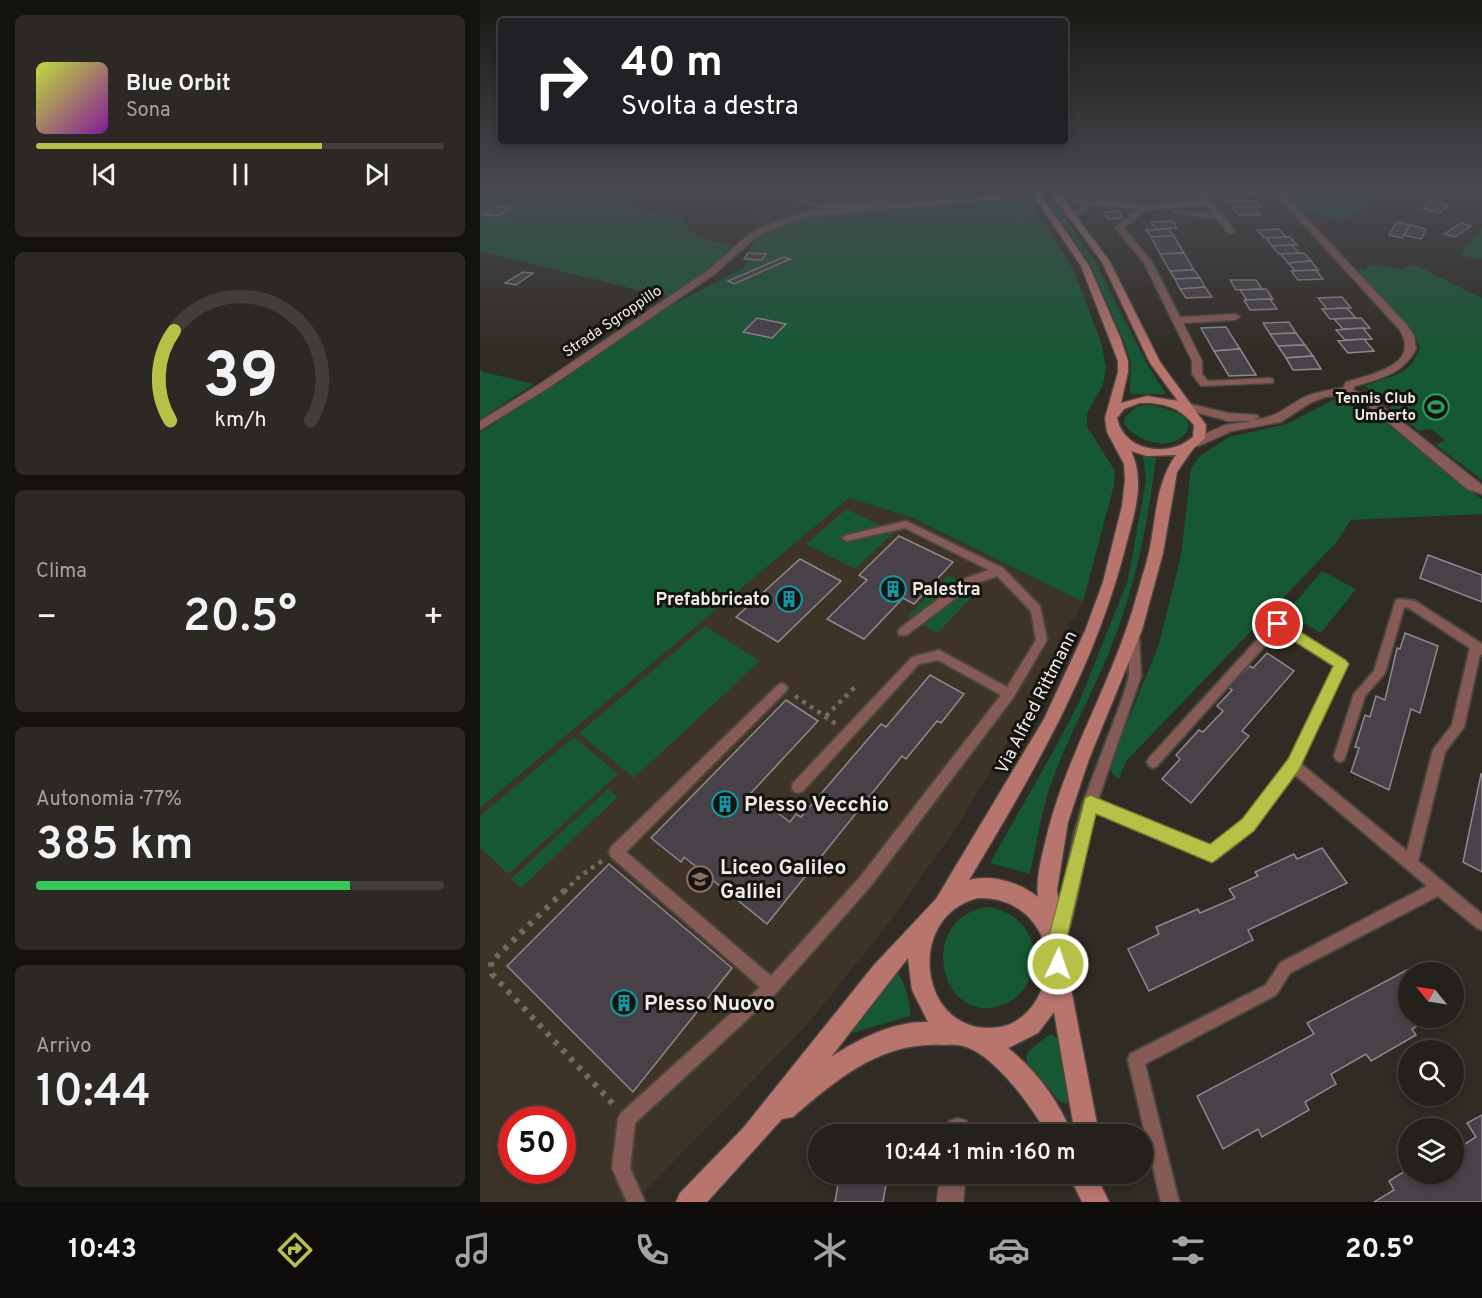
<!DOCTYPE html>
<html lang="it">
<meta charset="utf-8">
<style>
body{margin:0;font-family:Overpass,sans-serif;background:#2c2824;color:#f1f3f6;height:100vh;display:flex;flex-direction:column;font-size:22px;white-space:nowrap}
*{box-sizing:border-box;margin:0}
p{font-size:20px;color:#a3a3a3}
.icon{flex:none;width:33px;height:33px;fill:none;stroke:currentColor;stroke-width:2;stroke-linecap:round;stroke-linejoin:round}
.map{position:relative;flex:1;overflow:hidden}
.drawer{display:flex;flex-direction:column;gap:15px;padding:15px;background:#14120f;width:480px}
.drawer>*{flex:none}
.hud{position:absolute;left:18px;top:18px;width:570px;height:126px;border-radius:6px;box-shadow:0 3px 9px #0003,0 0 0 2px #413e3a;background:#202124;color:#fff;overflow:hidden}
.needle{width:39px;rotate:300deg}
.fabs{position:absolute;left:918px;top:962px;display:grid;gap:12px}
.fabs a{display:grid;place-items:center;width:66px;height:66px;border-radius:50%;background:#24201b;box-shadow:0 3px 9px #0003,0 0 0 2px #413e3a;font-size:30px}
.speed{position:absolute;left:18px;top:1106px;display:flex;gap:12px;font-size:30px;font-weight:700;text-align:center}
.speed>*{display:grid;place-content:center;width:78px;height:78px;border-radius:50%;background:#24201b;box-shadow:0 3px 9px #0003,0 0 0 2px #413e3a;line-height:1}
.speed .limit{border:9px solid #d22;background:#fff;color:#111}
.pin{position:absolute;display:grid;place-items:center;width:51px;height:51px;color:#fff;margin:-26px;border:3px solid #fff;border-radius:50%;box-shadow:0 2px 6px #0007}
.me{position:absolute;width:66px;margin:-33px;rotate:3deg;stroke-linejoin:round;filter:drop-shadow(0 0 4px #0008)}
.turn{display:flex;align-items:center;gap:21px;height:126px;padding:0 24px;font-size:27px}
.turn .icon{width:78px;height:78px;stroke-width:2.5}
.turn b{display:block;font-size:42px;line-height:51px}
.big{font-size:45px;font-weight:600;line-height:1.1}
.drawer .card{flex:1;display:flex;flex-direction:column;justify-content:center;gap:9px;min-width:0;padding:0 21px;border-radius:9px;background:#2c2824}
.drawer .dial{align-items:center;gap:0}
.dial svg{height:156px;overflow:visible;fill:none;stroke:#413e3a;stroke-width:7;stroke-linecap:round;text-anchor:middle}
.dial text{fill:#f1f3f6;stroke:none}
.song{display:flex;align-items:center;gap:18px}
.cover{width:72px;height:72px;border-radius:9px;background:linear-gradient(135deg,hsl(70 70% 55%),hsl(290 70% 35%))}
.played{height:6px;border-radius:3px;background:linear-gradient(90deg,#b7c148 70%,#413e3a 70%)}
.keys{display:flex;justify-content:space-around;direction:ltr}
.heat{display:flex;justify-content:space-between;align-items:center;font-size:33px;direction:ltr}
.charge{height:9px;border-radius:4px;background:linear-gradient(90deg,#34c759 77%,#413e3a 0)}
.trip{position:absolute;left:328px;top:1124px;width:345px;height:60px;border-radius:30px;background:#24201b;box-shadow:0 3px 9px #0003,0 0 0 2px #413e3a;font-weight:600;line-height:60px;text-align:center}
.tabs{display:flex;height:96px;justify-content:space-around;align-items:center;background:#0e0d0b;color:#a3a3a3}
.tabs .icon{width:42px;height:42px}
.tabs .current{color:#b7c148}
.tabs b{font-size:27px;color:#f1f3f6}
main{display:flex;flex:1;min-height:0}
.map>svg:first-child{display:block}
.built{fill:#3d3427;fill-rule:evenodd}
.green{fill:#155833}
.building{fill:#484148;stroke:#90878f;stroke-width:1.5}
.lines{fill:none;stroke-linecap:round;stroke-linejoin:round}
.service-casing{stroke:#4b463f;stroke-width:4}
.minor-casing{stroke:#4b463f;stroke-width:3}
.secondary-casing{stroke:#4b463f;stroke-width:3}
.path-far1{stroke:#6f6a64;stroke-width:4.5;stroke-dasharray:4 5;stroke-linecap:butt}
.path{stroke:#6f6a64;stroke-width:6;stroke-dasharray:4.5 7;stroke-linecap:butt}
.service{fill:#865b56;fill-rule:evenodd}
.minor{fill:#865b56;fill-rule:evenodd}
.secondary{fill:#b8756d;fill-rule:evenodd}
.route{fill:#b7c148;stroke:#777d2f;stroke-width:1.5}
.labels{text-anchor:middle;stroke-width:6;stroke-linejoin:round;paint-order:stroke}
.far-street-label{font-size:15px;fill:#efebe6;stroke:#161410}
.far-poi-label{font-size:15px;font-weight:bold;fill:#efebe6;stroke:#161410;text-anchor:end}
.poi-label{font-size:18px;font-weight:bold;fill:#efebe6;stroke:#161410;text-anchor:start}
.street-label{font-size:18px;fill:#efebe6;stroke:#161410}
.near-poi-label{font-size:21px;font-weight:bold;fill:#efebe6;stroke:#161410;text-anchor:start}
</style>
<main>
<section class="drawer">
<div class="card">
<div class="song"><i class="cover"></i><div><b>Blue Orbit</b><p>Sona</p></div></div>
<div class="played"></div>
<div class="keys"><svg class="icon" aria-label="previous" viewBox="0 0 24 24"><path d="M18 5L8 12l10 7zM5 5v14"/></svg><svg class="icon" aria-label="pause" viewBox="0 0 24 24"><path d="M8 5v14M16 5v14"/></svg><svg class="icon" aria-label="next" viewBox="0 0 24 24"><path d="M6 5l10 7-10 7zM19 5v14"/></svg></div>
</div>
<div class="card dial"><svg viewBox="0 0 100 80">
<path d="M14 69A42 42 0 1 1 86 69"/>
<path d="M14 69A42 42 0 0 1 16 23" stroke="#b7c148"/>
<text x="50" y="56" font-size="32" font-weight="700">39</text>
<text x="50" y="72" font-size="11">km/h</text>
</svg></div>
<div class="card"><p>Clima</p>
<div class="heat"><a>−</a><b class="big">20.5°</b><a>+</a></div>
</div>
<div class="card"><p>Autonomia · 77%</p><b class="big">385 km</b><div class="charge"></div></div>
<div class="card"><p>Arrivo</p><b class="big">10:44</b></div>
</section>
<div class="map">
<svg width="1002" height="1202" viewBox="0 0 1002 1202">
<rect width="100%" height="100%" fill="#302b24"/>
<g class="built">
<path d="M315,190H543L527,195L321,213L277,230L273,224L274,216L293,199Z"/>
<path d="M369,498L433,518L603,602L594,619L588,621L587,625L591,630L551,704L474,831L405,928L326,1026L154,1202H0V808ZM32,1119H82V1170H32Z"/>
</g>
<g class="green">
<path d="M0,190H173L148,207L201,218C214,241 227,240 252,245L233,267L186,297L0,251Z"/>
<path d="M560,190H566L615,262L668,366L686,394H650L651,362L643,339L611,266Z"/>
<path d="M801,190H907L864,221L819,209Z"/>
<path d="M525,198L549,199L594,271L621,342L626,367L623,384L607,414V426L635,471L634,485L603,602L433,518L369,498L0,808V433L188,307L262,269L267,263L264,259L278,237L327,216Z"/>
<path d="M1002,228V259L980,255Z"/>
<path d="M887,264L923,269L933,264L1002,298V480L956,445L965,440L951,429L939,431L885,386C911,374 930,378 940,347L933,332L875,268L887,270Z"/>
<path d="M0,369L3,372L54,384L0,419Z"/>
<path d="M859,397H868L880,401L978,483L1002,499V514L871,520L856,543L646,761L639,779L632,774L630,765L679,644L701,555L711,468L720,456L749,437L807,424Z"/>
<path d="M665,405C678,405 724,415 703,436C687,451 654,441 644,423L645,417L656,407Z"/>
<path d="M663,456L676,458C668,524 655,588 630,650C613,692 590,733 574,776C562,807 557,841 550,874L510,863L579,741L600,700L648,580L666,480Z"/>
<path d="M366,509L414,532L375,569L326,544Z"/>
<path d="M842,571L876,589L841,633L806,613Z"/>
<path d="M468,575L497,591L458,633L428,616Z"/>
<path d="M225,626L280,661L154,778L99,733Z"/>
<path d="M94,737L138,774L28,874L0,847V816Z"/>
<path d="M128,789L138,797L41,888L31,879Z"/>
<path d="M506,907C545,911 567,949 547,984C541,995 530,1003 519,1006C460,1024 436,920 506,907Z"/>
<path d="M418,973C425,982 431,1005 430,1016L372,1033L369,1032L412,975Z"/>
<path d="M569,1035H573L578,1039L588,1099L587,1104L578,1100L569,1088L549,1069L546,1057L549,1050Z"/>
</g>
<g class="building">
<path d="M750,190H770L774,194L754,195Z"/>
<path d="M673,191H693L697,198H677Z"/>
<path d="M742,195H762L767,201L747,202Z"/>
<path d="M754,201H775L781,207L759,208Z"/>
<path d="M952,201L969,205L959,213L942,208Z"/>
<path d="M14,207L29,208L19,216L3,215Z"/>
<path d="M753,208H774L780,215H759Z"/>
<path d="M639,211L643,218L628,219L624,212Z"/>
<path d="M693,221L697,228L675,229L671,222Z"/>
<path d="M917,222L930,225L922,238L909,235Z"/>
<path d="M981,223L991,226L975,237L964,234Z"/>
<path d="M930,225L946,229L941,239L924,235Z"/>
<path d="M689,229L694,236L671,237L666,230Z"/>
<path d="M799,229L806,237L784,238L777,230Z"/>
<path d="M694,236L704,253L680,254L671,237Z"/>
<path d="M810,237L817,245L792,246L786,238Z"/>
<path d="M812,245L819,253L799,254L792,246Z"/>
<path d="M268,253L286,254L282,260L264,259Z"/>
<path d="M704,253L714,270L690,271L680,254Z"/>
<path d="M824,253L831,261L808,263L801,254Z"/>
<path d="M304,257L310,259L254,284L248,281Z"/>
<path d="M831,261L838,270L815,271L808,263Z"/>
<path d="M714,270L720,278L695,279L690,271Z"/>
<path d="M836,270L843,279L818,280L811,271Z"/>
<path d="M43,272L53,273L36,285L25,283Z"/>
<path d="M720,278L725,287L700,289L695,279Z"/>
<path d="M750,280H776L782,289L756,290Z"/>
<path d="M725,287L732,297L706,298L700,289Z"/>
<path d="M786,289L793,299L767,300L760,290Z"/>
<path d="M862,297L871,308L847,309L838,298Z"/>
<path d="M790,299L797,309L770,310L764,300Z"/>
<path d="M867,308L876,318L850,319L842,309Z"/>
<path d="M277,318L306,324L292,338L263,332Z"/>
<path d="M881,318L890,328L863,329L854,319Z"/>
<path d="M809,322L816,333L790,334L783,323Z"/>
<path d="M746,327L760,349L734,351L721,328Z"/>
<path d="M883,328L892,339L865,340L856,330Z"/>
<path d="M816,333L825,345L798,346L790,334Z"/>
<path d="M884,339L894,351L868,353L858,341Z"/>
<path d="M825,345L833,356L806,358L798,346Z"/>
<path d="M760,349L776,375L749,376L734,351Z"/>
<path d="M833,356L841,369L813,370L806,358Z"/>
<path d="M419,536L473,562L434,604L423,598L384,639L347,619L387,580L379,575Z"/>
<path d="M948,555L1002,575V602L940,578Z"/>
<path d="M320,559L361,581L298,642L256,617Z"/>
<path d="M925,633L958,646L940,713L931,709L909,790L871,772L879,748L875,747L885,715L890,717L896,696L905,700L917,648L920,649Z"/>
<path d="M787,653L814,671L762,731L769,736L711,803L682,779L700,759L696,755L719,730L723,732L743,711L737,706L752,690L748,687L769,666L773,668Z"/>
<path d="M450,675L484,694L461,723L457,721L426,759L422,756L287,924L204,857L201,862L171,838L306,700L338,721L271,793L310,822L316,814L321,817L401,724L406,727Z"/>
<path d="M1001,774H1002V872L983,862Z"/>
<path d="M842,848L867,883L768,930L773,940L669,991L648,949L679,934L676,927L718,909L720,913L755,898L749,889L778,876L775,872L814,854L817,859Z"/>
<path d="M129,864L252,968L153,1092L27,966Z"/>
<path d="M927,970L928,1017H953L932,1029L936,1035L891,1061L886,1054L851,1074L856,1084L825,1102L829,1110L782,1137L778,1129L743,1149L717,1096L834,1034L827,1023Z"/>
<path d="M1002,1115V1202H894L914,1190L909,1181L928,1169V1173H974V1151L996,1137L987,1123Z"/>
<path d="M369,1125L414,1131V1134H367Z"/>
<path d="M360,1173H408L403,1202H355Z"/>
</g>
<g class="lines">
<g class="service-casing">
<g id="service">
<path d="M325,190H332L323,195L322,199L338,204H375L406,200L426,192L461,190C451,196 440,193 428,195C421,197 414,201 406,203C378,210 345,211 317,201L319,193Z"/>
<path d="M574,193H578L613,203L594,217H590V215L606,204L574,195Z"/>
<path d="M426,521L523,568L560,606L567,640L533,698L390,887L297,992L155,1123L150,1168L165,1202H147L132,1168L138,1119L141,1113L280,987L131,857L129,852L131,847L298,685L302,683L306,685L308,688L306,691L146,852L291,976L380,877L521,695L458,660L439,664L323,791L318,793L313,791L312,787L313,783L432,657L459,650L527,687L556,640L551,611L517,576L494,584L427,635H419L418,632L419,629L486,578L509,570L425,528L367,541L362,538L367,535Z"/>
<path d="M920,599L935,601L1002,644V655L1000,654L984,727L965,752L938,861L1002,914V930L997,928L958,896L810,973L796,995L665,1064L699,1202H681L648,1060L650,1054L786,985L800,963L947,886L814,774L773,830L737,859L732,861L615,811C602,854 600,902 583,943L578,945L573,943L571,938L580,906L594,835L603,803L643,697L649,676V635L650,632H658L659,635L661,676L618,800L730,847L763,820L809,761L855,666L799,630L677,766L673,768L669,766L667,762L669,758L794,621L798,620L865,661L867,664L820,763L927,851L953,750L972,725L990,648L929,608L924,607L905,673L885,696L864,760L860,762L856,760L854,756L874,694L894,671L915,603L916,600Z"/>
</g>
</g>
<g class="minor-casing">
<g id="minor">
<path d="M540,190H552L523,199L327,216L286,232L274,239L236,273L68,388L0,430V421L60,384L230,269L268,235L280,228L326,212L523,195Z"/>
<path d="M713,190H721L754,229V233H748L737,219L692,212L696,210L733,214L726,205L665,210L644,228L672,262L700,317L755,314L760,317L755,320L703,323L722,361V374L728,381L789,378L793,379V383L721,386L712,374V361L664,263L635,228L657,209C646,207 612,206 606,203L624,200L663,205L722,201Z"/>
<path d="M792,190H800L927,325L934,336L936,349C923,374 900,379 875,386L873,390L892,398L1002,485V494L987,489L884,402L866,395L845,397L830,403L801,422L752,431L719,446H711V440L745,425L773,421H748L690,405V401L694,400L748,413L777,415L779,417L774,420C799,416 801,410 821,399C834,392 848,390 863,388L866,382C890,375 943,365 919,329Z"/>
<path d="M478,1118L487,1121L489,1134H465L469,1121Z"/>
<path d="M460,1173H486L483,1202H457Z"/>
</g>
</g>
<g class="secondary-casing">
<g id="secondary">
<path d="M550,190H558L609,266L640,337L648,361V372L641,403L667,396L698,401L670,363L622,262L569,190H577L630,262L680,362L726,425L725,438L713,449L697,472L683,553L662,630L609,759L588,822L577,890L587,968L619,1134H595L574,1012L558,1033L528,1048C556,1070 579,1101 592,1134H567C552,1107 514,1054 483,1046C477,1044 467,1045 461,1045C400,1042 356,1080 313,1117L302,1119L227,1202H196L200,1193L264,1127L394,965L456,899L564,719L605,631L623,582L642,506L645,480L644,464L627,432L625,418L638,372V361L601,266ZM660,403C682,402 700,407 714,425L713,437C689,458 644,452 637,418L644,409ZM651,451L667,456L696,455C673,486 677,527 666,564C659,586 654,608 646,630C621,702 582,768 565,843C561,860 556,879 558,897C538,882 513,874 489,880C554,772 617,664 647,541C655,512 665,480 651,451ZM498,898C549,896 582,945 560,993C553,1009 538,1024 520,1027C440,1040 422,917 498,898ZM428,958L432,990L448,1022C414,1021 378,1039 351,1057Z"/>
<path d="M588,1173H615L629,1202H602Z"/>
</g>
</g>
<g class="path-far1">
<path d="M315,696L356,724"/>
<path d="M346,716L378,684"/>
<path d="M84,892L100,876L122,861"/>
</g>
<path class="path" d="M85,890L11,962L12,974L134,1105"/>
<use href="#service" class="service"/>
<use href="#minor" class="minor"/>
<use href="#secondary" class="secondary"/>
</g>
<linearGradient id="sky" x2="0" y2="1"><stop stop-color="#1a1814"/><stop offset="0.53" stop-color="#484a50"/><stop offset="1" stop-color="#484a50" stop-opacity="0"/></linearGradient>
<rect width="1002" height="358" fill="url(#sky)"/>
<path class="route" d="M798,618L866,660L869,664L819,770L774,831L732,863L616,814L585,947L587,964L584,971L578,974L571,971L566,947L605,798L610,795L730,844L762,819L808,759L853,666L793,628L791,624Z"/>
<defs>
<g id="stadium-ring" transform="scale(1.35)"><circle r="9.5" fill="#161410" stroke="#2e9e5b" stroke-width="1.5"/><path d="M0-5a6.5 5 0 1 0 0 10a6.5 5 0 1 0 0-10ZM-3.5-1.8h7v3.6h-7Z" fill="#2e9e5b"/></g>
<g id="building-ring" transform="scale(1.35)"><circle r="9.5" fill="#161410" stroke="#0f9aa8" stroke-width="1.5"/><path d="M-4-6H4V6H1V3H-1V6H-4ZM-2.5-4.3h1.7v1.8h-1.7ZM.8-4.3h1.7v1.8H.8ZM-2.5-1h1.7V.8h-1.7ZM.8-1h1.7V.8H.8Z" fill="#0f9aa8"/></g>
<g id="school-ring" transform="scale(1.35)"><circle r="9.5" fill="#161410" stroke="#8d6e63" stroke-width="1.5"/><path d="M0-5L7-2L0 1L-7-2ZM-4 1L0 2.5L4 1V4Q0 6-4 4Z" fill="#8d6e63"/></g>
</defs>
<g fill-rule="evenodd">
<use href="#stadium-ring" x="956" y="407"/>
<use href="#building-ring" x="413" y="589"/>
<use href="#building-ring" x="309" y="599"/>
<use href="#building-ring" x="245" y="804"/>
<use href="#school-ring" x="220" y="879"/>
<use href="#building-ring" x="144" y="1003"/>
</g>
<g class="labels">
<g class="far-street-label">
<text transform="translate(132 321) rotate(-34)" y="5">Strada Sgroppillo</text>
</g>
<g class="far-poi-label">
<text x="936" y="403">Tennis Club<tspan x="936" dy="17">Umberto</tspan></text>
</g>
<g class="poi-label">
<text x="432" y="595">Palestra</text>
<text x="290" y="605" text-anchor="end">Prefabbricato</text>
</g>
<g class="street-label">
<text transform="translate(556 702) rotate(-63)" y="6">Via Alfred Rittmann</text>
</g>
<g class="near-poi-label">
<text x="264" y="811">Plesso Vecchio</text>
<text x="240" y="874">Liceo Galileo<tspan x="240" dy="24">Galilei</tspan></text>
<text x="164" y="1010">Plesso Nuovo</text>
</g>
</g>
</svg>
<div class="fabs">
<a><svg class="needle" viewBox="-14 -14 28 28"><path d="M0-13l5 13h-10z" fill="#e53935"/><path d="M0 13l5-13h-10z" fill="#a3a3a3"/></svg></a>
<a><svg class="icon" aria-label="search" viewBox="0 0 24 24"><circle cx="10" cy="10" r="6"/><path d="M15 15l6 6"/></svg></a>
<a><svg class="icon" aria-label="layers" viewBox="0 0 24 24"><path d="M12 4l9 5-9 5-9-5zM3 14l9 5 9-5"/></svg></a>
</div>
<div class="speed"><div class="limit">50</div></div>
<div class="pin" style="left:798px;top:624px;background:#d93025"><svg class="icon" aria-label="arrive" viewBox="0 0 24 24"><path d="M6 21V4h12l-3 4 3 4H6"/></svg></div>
<svg class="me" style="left:578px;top:964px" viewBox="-20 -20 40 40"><circle r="17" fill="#b7c148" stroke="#fff" stroke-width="3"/><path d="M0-11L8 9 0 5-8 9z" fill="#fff"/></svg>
<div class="trip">10:44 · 1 min · 160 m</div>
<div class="hud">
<div class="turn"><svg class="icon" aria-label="right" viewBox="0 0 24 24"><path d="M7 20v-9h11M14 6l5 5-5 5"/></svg><div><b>40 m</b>Svolta a destra</div></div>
</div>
</div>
</main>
<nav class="tabs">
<b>10:43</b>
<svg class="icon current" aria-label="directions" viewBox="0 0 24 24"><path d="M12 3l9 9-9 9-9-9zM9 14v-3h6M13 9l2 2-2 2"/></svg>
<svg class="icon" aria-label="music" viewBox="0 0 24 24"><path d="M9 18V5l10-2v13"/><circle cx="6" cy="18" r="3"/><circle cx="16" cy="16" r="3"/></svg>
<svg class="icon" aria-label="phone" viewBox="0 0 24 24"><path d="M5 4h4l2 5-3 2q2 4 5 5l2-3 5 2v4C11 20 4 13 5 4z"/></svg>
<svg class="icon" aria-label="climate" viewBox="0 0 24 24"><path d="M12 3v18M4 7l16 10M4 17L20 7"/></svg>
<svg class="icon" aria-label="car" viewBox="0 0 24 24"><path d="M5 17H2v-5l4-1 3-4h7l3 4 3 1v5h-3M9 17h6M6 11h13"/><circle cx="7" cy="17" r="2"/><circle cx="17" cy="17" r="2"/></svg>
<svg class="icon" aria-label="filters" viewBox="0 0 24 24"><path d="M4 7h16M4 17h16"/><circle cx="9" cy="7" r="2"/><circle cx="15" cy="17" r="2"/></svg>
<b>20.5°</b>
</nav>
